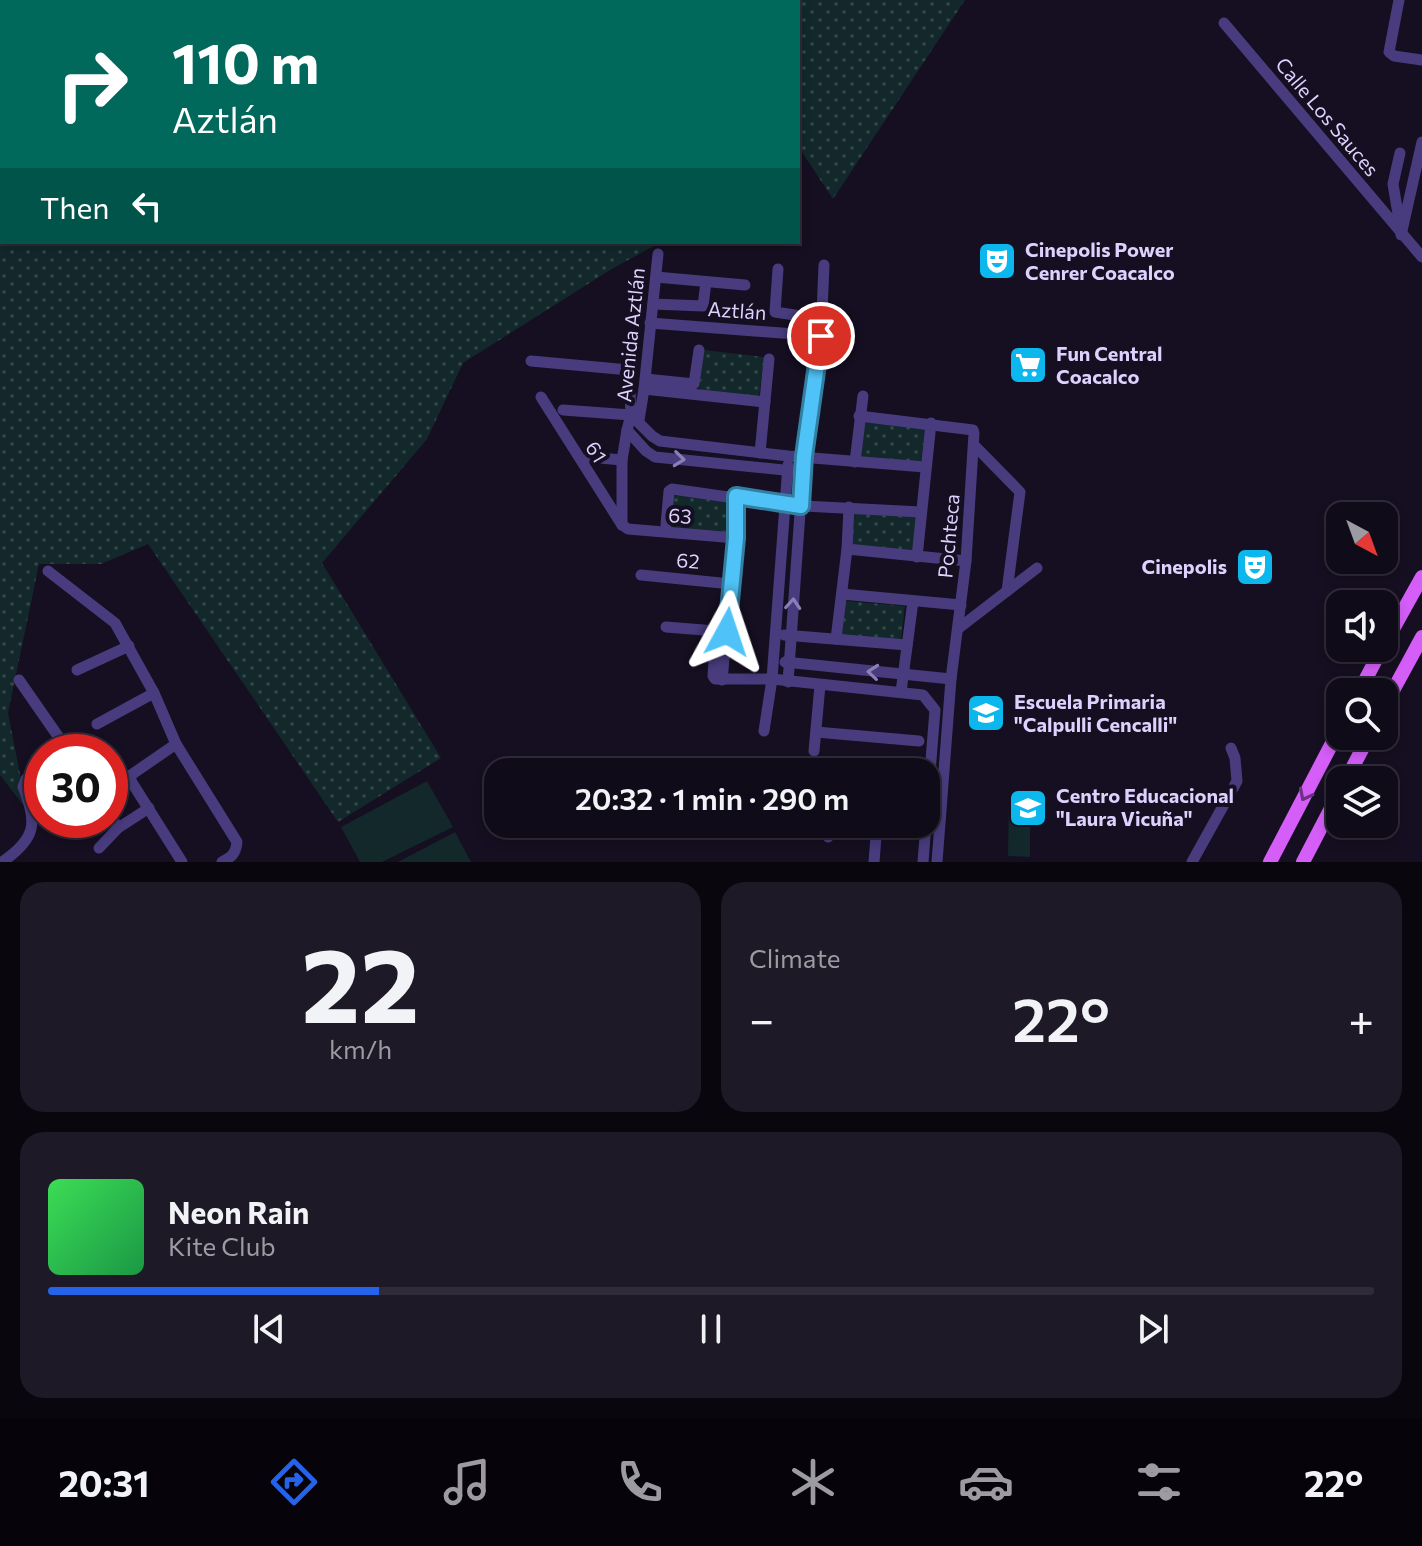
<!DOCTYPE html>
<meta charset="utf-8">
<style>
body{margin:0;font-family:Commissioner,sans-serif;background:#1e1926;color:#f1f3f6;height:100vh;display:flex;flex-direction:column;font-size:30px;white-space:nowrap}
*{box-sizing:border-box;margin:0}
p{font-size:26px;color:#9c9ba2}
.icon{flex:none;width:44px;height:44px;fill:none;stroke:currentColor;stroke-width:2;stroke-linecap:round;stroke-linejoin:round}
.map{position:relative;height:862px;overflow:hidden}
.side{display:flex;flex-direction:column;gap:20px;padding:20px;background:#09060e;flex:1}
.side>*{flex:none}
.banner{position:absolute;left:0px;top:0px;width:800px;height:244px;box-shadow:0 4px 12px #0003,0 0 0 2px #302b38;background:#00695c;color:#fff;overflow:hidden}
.needle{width:52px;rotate:139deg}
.controls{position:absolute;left:1326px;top:502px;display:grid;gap:16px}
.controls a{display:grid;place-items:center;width:72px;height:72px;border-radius:16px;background:#100b19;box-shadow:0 4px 12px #0003,0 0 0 2px #302b38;font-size:40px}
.speed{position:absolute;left:24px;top:734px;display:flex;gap:16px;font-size:40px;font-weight:700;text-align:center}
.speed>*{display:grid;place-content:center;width:104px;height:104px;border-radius:50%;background:#100b19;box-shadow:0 4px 12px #0003,0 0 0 2px #302b38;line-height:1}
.speed .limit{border:12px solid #d22;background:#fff;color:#111}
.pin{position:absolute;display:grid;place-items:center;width:68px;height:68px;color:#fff;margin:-34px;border:4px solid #fff;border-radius:50%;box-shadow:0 2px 8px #0007}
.me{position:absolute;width:88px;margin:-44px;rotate:5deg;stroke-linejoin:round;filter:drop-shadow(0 0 6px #0008)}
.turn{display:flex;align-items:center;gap:28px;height:168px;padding:0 40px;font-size:36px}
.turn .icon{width:104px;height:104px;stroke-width:2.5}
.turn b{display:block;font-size:56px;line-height:68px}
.then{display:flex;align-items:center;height:76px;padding:0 40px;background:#0003;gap:16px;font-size:30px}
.big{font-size:60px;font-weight:600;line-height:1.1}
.side .tile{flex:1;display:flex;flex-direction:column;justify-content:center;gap:12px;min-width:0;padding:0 28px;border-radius:24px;background:#1e1926}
.side .dial{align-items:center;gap:0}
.dial b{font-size:104px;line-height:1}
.song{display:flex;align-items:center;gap:24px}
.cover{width:96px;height:96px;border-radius:12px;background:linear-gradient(135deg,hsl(130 70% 55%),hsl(140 70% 35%))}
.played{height:8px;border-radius:4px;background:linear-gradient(90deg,#2563eb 25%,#302b38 25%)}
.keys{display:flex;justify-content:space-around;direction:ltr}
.heat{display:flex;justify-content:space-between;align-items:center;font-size:44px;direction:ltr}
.side .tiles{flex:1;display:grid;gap:20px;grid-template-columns:1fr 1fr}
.tile:last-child{grid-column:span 2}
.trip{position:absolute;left:484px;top:758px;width:456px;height:80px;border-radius:24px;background:#100b19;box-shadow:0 4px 12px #0003,0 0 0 2px #302b38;font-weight:600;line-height:80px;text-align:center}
.dock{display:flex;height:128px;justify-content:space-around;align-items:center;background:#06040a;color:#9c9ba2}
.dock .icon{width:56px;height:56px}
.dock .selected{color:#2563eb}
.dock b{font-size:36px;color:#f1f3f6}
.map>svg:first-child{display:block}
.grass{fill:url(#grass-dots)}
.pitch{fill:#12282b}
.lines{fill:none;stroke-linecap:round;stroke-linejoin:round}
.minor{stroke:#483c7e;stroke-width:11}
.major{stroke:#d45ef7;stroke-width:14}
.oneway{stroke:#8b7fb7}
.oneway2{stroke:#6b3381}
.route-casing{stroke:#337fa1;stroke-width:20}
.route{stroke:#4fc3f7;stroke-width:14}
.labels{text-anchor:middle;stroke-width:8;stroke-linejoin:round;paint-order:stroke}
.street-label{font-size:20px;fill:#ddd1fd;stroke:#150f21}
.poi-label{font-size:20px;font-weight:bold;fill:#ddd1fd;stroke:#150f21;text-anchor:start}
</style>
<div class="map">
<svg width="1422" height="862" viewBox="0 0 1422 862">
<defs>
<pattern id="grass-dots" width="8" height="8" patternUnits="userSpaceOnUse" patternTransform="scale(2)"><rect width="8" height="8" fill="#12282b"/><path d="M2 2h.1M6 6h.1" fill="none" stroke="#34464b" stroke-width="1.8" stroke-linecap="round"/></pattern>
</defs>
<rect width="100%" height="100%" fill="#150f21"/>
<g class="grass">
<path d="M0,0H965L833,199L798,146V2H2V242H661L610,270L463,363L427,439L322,563L441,758L338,822L148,544L101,564H39L8,713L27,810L0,775Z"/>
<path d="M704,350L764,357L759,397L699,390Z"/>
<path d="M864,422L925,428L921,462L858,458Z"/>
<path d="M672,495L732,501L730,532L670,528Z"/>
<path d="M855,512L916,516L913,550L851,545Z"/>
<path d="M846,601L905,606L901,640L842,635Z"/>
</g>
<g class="pitch">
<path d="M427,781L453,827L382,862H360L341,827Z"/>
<path d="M1009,803H1030V857L1008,856Z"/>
<path d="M455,832L471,862H398Z"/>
</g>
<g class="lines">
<g class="minor">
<path d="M155,0V2"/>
<path d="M1399,0L1389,52L1394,56L1422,60"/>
<path d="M1224,23L1422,257"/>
<path d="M0,130L2,129"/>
<path d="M1400,226L1393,184L1400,153"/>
<path d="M1401,235L1422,142"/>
<path d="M778,269L775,312L821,319"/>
<path d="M656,277L745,285"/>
<path d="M653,304L703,306L706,282"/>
<path d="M650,323L821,336"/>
<path d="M531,361L629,370L631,415L627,430L646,451L655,457L803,472"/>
<path d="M646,379L694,384L699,350"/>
<path d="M644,389L765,402"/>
<path d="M541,397L622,525"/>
<path d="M563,410L631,415"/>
<path d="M631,415L652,436L660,441L788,456L925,467"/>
<path d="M859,416L973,430L974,433L966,561L951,679L937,862"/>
<path d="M639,420L644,389L658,254"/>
<path d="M975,446L1020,492L1007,591"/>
<path d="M760,453L769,359"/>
<path d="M589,457L622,460"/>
<path d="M855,462L863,396"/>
<path d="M622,525L628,529L736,538"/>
<path d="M622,525V460L627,430"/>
<path d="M666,525L669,491L672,489L784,505L921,512"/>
<path d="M847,549L966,561"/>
<path d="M917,557L931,423"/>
<path d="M48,571L115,623L154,693L176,744L237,842C236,853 232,857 222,862"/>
<path d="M641,575L731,584"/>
<path d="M842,594L961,605"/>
<path d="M666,627L716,631L713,676L715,679H772L923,695L935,710L926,823"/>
<path d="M959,628L1037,568"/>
<path d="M784,635L907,645"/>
<path d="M836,639L847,549L849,507"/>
<path d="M785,662L951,679"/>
<path d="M77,670L129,646"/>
<path d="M19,680L69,752"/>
<path d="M722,680L736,538V496"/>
<path d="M788,682L804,456L821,336L824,265"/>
<path d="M901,692L913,601"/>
<path d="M97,724L154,693"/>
<path d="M764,731L772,679L788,465"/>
<path d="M816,732L919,741"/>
<path d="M176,744L131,775V781L182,862"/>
<path d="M814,751L820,685"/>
<path d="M110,815L118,828"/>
<path d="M828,837L829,824"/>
<path d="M99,848L118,828L149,808"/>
<path d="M2,862C36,839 38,823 23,787L26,779L42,768"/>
<path d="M874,862L877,824"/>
<path d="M923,862L926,824"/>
<path d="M1192,862L1237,781L1235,758L1231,748"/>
</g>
<g class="major">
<path d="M1384,645L1422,577"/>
<path d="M1359,692L1382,648"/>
<path d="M1384,707L1422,637"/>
<path d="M1346,780L1369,736"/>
<path d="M1270,862L1340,728"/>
<path d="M1303,862L1340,791"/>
</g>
</g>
<defs><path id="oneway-chevron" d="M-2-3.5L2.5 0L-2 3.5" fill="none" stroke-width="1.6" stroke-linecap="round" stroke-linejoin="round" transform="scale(2)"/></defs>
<g class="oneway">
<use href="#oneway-chevron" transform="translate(679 459) rotate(6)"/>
<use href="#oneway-chevron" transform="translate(793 604) rotate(-86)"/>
<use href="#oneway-chevron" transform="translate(873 672) rotate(-175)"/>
</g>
<use class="oneway2" href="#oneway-chevron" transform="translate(1305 795) rotate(117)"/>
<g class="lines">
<g class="route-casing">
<path id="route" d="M727,632L736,538V496L801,506L804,456L821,336"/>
</g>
<use href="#route" class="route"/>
</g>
<defs>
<g id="theatre-square" transform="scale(2)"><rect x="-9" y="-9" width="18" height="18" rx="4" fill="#0cb7ee" stroke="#150f21"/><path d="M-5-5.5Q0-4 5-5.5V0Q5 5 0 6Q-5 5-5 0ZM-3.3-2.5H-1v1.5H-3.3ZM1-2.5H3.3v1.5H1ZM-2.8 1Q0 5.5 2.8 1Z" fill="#fff"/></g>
<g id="supermarket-square" transform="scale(2)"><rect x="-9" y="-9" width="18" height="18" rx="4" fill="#0cb7ee" stroke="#150f21"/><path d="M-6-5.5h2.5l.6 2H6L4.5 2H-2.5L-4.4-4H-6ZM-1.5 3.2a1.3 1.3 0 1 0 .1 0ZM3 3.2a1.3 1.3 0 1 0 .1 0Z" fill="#fff"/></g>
<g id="school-square" transform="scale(2)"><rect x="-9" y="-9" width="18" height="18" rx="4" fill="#0cb7ee" stroke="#150f21"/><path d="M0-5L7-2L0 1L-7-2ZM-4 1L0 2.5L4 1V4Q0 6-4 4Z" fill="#fff"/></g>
</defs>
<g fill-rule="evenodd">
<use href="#theatre-square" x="997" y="261"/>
<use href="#supermarket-square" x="1028" y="365"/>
<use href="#theatre-square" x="1255" y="567"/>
<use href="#school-square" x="986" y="713"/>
<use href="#school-square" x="1028" y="808"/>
</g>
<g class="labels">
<g class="street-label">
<text transform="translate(1327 117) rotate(50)" y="7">Calle Los Sauces</text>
<text transform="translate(737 311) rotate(4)" y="7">Aztlán</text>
<text transform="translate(631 335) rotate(-84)" y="7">Avenida Aztlán</text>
<text transform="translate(596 452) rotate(58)" y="7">61</text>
<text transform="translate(680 516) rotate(5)" y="7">63</text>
<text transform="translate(949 536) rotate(-85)" y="7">Pochteca</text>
<text transform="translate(688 561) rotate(5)" y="7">62</text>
</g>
<g class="poi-label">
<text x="1025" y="257">Cinepolis Power<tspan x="1025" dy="23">Cenrer Coacalco</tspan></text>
<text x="1056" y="361">Fun Central<tspan x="1056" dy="23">Coacalco</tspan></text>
<text x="1227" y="574" text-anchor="end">Cinepolis</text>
<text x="1014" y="709">Escuela Primaria<tspan x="1014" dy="23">"Calpulli Cencalli"</tspan></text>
<text x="1056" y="803">Centro Educacional<tspan x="1056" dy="23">"Laura Vicuña"</tspan></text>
</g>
</g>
</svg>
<div class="controls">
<a><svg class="needle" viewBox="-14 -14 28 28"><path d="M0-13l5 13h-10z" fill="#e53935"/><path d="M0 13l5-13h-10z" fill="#9c9ba2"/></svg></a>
<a><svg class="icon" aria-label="sound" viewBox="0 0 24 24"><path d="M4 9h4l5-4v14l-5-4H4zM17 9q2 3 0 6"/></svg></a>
<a><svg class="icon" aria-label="search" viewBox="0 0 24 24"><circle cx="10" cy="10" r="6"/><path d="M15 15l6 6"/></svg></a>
<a><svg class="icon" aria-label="layers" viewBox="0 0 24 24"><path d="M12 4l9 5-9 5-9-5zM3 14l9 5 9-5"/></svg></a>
</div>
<div class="speed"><div class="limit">30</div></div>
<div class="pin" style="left:821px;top:336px;background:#d93025"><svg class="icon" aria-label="arrive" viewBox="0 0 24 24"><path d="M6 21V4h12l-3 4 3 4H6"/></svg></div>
<svg class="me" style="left:727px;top:632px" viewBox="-20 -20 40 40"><path d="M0-17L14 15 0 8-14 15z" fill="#4fc3f7" stroke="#fff" stroke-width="4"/></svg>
<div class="trip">20:32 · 1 min · 290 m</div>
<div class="banner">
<div class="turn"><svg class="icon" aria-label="right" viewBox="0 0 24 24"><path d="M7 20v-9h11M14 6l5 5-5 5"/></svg><div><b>110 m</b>Aztlán</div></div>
<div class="then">Then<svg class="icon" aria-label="left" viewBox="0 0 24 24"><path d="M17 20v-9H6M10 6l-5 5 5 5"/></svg></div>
</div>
</div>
<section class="side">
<div class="tiles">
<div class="tile dial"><b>22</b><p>km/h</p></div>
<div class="tile"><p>Climate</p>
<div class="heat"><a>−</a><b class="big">22°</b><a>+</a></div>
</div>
<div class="tile">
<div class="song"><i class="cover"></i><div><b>Neon Rain</b><p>Kite Club</p></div></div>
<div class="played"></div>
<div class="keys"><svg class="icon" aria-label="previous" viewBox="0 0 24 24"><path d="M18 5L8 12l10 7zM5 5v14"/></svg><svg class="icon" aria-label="pause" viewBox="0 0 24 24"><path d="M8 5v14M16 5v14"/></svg><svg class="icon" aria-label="next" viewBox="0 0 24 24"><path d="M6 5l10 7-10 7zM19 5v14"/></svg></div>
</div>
</div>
</section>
<nav class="dock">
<b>20:31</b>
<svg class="icon selected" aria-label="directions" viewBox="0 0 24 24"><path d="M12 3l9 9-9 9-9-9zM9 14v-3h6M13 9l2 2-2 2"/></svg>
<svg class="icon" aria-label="music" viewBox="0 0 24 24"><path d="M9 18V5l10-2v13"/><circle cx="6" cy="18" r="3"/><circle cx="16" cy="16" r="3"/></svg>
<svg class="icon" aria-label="phone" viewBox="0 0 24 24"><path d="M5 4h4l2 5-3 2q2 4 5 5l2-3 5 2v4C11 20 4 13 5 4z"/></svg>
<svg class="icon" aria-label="climate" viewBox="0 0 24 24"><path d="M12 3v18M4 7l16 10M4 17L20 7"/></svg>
<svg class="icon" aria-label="car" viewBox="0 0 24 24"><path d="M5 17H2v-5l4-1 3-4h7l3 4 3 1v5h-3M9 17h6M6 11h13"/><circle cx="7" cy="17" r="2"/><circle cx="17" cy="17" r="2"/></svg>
<svg class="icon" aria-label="filters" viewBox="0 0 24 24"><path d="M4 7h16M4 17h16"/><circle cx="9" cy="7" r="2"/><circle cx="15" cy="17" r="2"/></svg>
<b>22°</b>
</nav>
